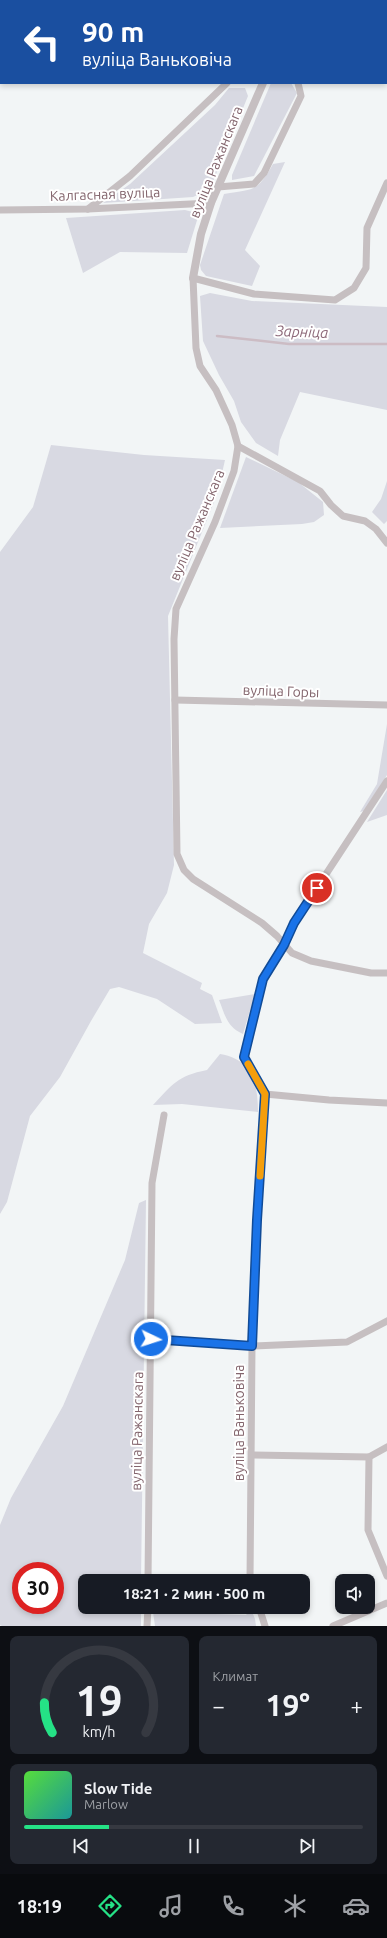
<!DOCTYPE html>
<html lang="ru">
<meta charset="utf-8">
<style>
body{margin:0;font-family:Ubuntu,sans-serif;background:#242831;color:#f1f3f6;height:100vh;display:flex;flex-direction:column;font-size:15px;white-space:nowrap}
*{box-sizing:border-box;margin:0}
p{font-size:13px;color:#9ea1a6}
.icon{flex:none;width:22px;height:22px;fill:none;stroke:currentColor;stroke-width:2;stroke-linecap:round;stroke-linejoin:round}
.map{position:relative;height:1626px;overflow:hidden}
.details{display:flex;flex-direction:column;gap:10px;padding:10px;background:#0d0f14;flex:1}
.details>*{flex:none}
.banner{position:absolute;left:0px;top:0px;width:387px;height:84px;box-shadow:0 2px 6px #0003;background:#1a4fa0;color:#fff;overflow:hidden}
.buttons{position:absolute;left:335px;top:1574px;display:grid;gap:8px}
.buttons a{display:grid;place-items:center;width:40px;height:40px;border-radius:8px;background:#171b24;box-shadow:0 2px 6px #0003;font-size:20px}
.speed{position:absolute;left:12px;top:1562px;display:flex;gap:8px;font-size:20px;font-weight:700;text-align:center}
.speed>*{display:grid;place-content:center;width:52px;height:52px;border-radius:50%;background:#171b24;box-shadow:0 2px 6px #0003;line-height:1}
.speed .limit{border:6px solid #d22;background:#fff;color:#111}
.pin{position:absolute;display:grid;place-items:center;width:34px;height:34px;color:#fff;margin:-17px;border:2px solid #fff;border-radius:50%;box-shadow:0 1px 4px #0007}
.me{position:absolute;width:44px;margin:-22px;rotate:94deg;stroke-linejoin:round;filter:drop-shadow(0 0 3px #0008)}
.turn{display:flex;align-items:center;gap:14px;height:84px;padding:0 16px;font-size:18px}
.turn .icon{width:52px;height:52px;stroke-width:2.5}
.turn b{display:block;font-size:28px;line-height:34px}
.big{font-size:30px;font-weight:700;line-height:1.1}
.details .widget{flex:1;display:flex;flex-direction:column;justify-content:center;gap:6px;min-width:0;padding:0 14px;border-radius:8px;background:#242831}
.details .dial{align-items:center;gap:0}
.dial svg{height:104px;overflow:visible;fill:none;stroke:#363941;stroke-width:7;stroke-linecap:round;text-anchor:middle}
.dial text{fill:#f1f3f6;stroke:none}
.song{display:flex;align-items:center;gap:12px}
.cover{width:48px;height:48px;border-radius:6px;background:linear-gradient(135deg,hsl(110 70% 55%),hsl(180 70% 35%))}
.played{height:4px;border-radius:2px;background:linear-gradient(90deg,#25e286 25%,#363941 25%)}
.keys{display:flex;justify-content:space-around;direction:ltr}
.heat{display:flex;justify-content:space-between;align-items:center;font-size:22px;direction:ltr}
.details .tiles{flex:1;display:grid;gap:10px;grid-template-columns:1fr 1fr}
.widget:last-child{grid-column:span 2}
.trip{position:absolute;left:78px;top:1574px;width:232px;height:40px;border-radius:8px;background:#171b24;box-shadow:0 2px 6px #0003;font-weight:700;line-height:40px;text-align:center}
.tab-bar{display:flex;height:64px;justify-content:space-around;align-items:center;background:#090b0e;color:#9ea1a6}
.tab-bar .icon{width:28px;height:28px}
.tab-bar .current{color:#25e286}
.tab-bar b{font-size:18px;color:#f1f3f6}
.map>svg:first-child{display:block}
.green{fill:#d8d9e2;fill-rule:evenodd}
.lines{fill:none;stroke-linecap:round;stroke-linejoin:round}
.stream{stroke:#ccbcc4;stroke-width:2.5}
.minor{stroke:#c6bfc1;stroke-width:7}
.tertiary{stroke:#c6bfc1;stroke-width:8}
.route-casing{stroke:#114b97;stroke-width:10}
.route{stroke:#1a73e8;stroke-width:7}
.slow{stroke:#f59e0b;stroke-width:7}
.labels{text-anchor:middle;stroke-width:4;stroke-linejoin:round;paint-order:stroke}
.street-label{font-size:14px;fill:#83656d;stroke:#fff}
.water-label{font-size:15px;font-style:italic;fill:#8e6a7a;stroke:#fff}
</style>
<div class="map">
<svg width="387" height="1626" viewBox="0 0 387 1626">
<rect width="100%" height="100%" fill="#f2f5f6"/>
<g class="green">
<path d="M214,0H286L214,1Z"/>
<path d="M306,0H387V68L386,1Z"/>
<path d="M271,83H291L297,93L254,176L232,180V175Z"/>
<path d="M229,88H245L248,96L212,184L202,193L193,197L103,203L130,184L215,105Z"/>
<path d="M285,162L245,250L260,266L252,286L206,276L201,270L200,265L224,194C255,189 257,192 273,164Z"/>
<path d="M185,210L193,212L198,217L187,253L120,252L83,273L66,218Z"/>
<path d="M210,293L252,301L387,307V410L300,392L280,440L278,456L256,443L241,422L234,401L219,375L203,341L200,296Z"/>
<path d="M51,445L144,455L225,460L217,495L168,616L174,865L167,893L149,924L143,953L202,983L200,989L212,995L222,1023L195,1024L157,999L119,987L110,989L91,1021L60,1077L30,1116L7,1202L0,1214V552L33,507Z"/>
<path d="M246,457L298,482L323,502L324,515L314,522L302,524L220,528Z"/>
<path d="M387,481V521L384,524L372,512L381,499Z"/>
<path d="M387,724V775L364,811L360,812L377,784Z"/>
<path d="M387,790V815L367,822Z"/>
<path d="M255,994L243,1034C227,1027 225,1015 219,1000Z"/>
<path d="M220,1054C252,1059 258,1083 258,1112L182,1104L153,1105C173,1084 177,1076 207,1070Z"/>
<path d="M146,1200L141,1581H85V1607H141V1626H2L0,1625V1525L11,1498L63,1406L125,1260L139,1203ZM21,1571H55V1605H21Z"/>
<path d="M251,1609L255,1619L256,1626H155L153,1612L246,1615Z"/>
</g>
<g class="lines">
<path class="stream" d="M217,336L289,344H387"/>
<g class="minor">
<path d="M60,1L61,0"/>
<path d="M0,20H1"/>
<path d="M386,73H387"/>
<path d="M387,183L367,228L366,268L354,288L335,300L254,294L193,278L196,348L200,366L216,390L232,425L238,446L234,471L215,522L176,609L174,639L177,854L184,870L193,879L262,923L277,936L292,953L311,961L371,973H387"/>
<path d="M218,187L254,184L264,173L301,96L298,83"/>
<path d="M88,209L130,176L227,83"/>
<path d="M0,210L88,209L211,203"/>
<path d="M238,446L320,491L331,505L343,516L365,521L376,529L387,543"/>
<path d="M175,700L387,705"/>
<path d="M265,1094L329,1100L387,1103"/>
<path d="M151,1339L252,1346L347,1342L387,1321"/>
<path d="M252,1455L369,1457L387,1447"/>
<path d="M369,1457L368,1530L387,1576"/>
<path d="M148,1581L152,1183L164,1115"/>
<path d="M250,1581L252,1346L257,1220L265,1094L244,1057L263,979L284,945L294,923L387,781"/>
<path d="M259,1607L265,1626"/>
<path d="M147,1626L148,1607"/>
<path d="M333,1626L387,1603"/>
</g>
<g class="tertiary">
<path d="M294,1V0"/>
<path d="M193,278L201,234L211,203L263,83"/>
</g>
</g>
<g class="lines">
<g class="route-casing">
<path id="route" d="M151,1339L252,1346L257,1220L265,1094L244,1057L263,979L284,945L294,923L317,888"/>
</g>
<use href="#route" class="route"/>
<path class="slow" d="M248,1064L265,1094L260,1176"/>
</g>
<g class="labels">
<g class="street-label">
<text transform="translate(216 162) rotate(-68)" y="5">вуліца Ражанскага</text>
<text transform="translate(105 194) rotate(-2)" y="5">Калгасная вуліца</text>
<text transform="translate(197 525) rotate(-67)" y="5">вуліца Ражанскага</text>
<text transform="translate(281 691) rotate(2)" y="5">вуліца Горы</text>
<text transform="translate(239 1423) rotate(-90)" y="5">вуліца Ваньковіча</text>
<text transform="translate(137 1431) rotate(-89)" y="5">вуліца Ражанскага</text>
</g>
<g class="water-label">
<text transform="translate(302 332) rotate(2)" y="5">Зарніца</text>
</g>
</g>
</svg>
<div class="buttons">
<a><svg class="icon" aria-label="sound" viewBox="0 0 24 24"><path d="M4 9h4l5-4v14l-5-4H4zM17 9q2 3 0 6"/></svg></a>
</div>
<div class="speed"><div class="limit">30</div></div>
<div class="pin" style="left:317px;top:888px;background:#d93025"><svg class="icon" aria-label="arrive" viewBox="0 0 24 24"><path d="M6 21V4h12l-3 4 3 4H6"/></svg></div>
<svg class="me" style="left:151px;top:1339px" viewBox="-20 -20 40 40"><circle r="17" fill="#1a73e8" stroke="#fff" stroke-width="3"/><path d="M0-11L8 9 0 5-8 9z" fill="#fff"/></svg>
<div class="trip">18:21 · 2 мин · 500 m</div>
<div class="banner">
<div class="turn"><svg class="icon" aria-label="left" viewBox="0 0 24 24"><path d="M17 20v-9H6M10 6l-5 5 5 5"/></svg><div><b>90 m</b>вуліца Ваньковіча</div></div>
</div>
</div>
<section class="details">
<div class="tiles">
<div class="widget dial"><svg viewBox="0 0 100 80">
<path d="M14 69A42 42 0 1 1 86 69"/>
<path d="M14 69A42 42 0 0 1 8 46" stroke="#25e286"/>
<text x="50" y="56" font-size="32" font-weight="700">19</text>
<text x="50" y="72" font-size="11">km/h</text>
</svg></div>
<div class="widget"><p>Климат</p>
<div class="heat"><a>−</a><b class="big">19°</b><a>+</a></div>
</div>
<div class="widget">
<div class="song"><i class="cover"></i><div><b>Slow Tide</b><p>Marlow</p></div></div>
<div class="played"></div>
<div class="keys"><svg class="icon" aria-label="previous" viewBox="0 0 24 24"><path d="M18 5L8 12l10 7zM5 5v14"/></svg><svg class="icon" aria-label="pause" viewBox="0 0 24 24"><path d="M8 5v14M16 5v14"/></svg><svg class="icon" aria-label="next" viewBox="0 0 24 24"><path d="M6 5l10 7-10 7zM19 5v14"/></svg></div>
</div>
</div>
</section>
<nav class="tab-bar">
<b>18:19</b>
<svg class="icon current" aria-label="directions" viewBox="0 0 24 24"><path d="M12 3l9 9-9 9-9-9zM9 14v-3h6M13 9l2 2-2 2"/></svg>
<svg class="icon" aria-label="music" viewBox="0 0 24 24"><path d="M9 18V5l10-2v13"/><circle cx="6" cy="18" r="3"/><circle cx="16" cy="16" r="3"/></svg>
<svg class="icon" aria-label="phone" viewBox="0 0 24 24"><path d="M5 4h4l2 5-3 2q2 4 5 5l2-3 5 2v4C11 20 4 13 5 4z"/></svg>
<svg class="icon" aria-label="climate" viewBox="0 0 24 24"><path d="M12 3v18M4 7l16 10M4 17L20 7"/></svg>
<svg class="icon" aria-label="car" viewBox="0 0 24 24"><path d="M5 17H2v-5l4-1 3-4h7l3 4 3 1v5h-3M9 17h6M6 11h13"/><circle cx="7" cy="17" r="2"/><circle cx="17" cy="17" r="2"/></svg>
</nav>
